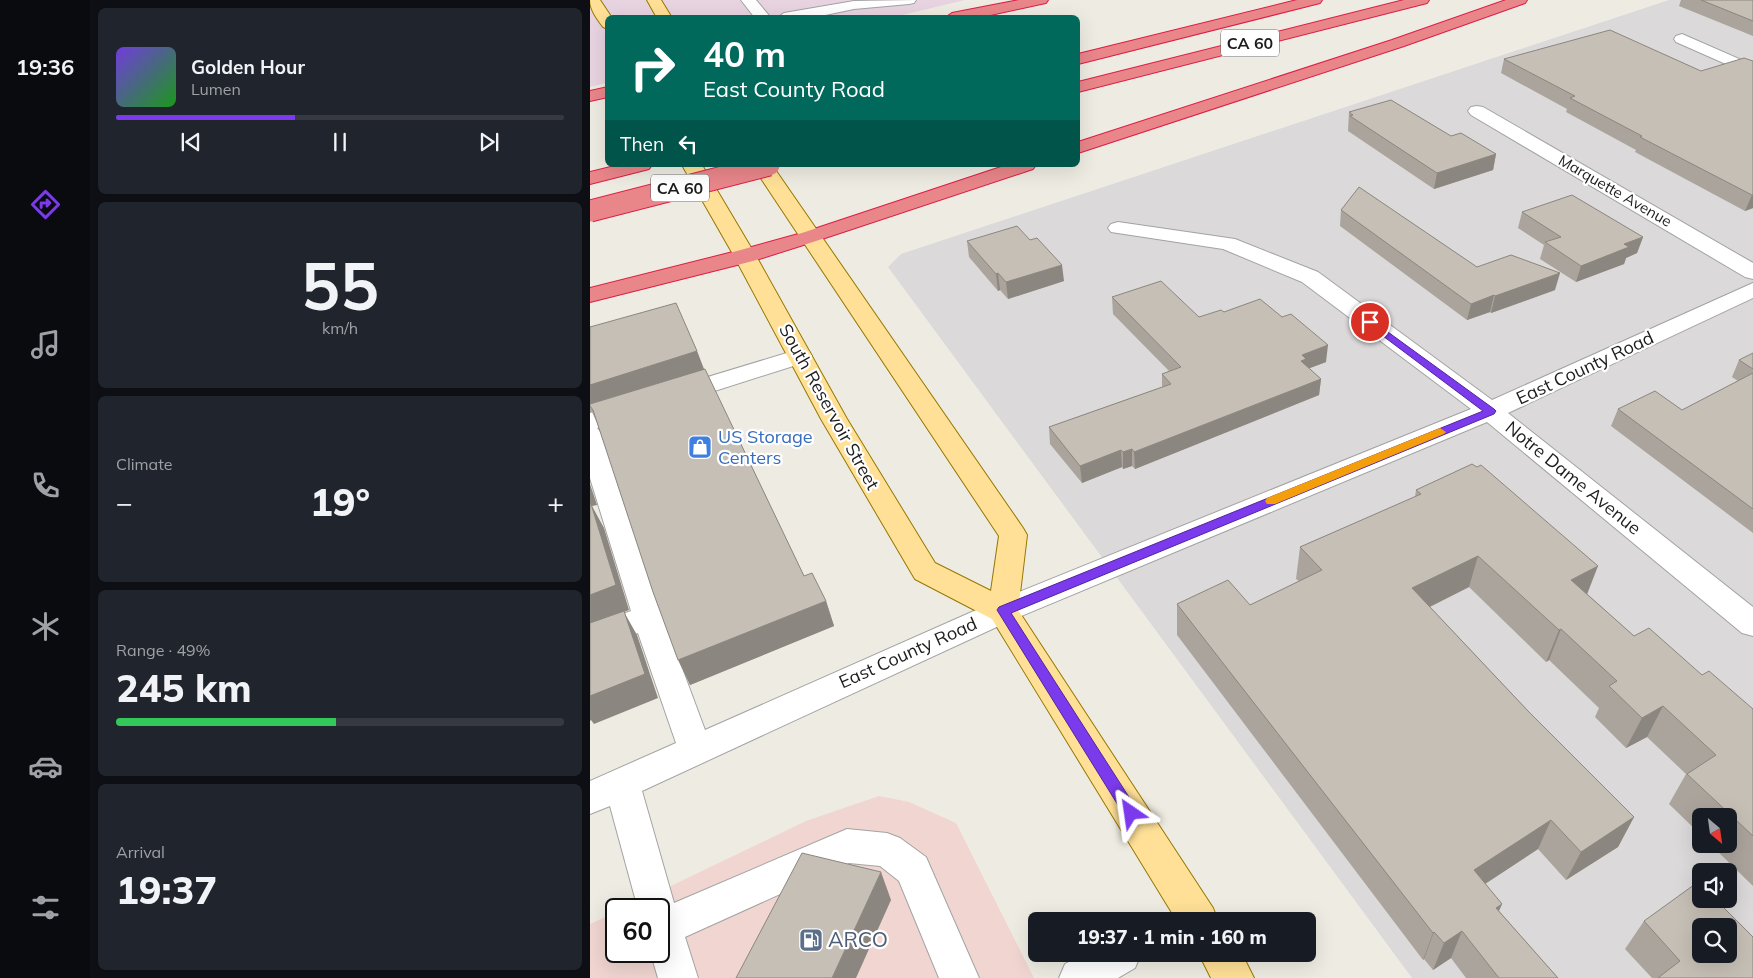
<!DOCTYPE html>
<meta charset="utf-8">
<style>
body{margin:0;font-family:Mulish,sans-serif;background:#20242c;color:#f1f3f6;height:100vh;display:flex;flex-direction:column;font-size:19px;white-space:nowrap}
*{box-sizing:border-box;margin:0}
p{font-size:16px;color:#9ea1a6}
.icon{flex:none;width:28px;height:28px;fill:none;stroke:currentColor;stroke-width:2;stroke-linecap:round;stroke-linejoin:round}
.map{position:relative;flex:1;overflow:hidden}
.side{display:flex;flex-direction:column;gap:8px;padding:8px;background:#0d0f14;width:500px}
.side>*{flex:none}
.banner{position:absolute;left:15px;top:15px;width:475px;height:152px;border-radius:8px;box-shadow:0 5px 20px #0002;background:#00695c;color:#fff;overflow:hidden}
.needle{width:32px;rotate:151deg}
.buttons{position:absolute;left:1102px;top:808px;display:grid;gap:10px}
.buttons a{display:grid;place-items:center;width:45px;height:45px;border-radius:8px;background:#171b24;box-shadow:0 5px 20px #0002;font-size:25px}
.speed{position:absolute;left:15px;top:898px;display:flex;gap:10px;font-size:25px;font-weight:700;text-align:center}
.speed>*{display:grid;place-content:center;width:65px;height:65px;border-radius:50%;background:#171b24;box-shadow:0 5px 20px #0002;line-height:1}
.speed .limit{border:2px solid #111;border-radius:8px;background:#fff;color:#111}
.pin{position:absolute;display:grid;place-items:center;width:42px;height:42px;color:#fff;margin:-21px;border:2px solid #fff;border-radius:50%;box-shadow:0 1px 5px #0007}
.me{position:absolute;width:55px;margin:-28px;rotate:328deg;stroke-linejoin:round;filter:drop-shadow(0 0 4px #0008)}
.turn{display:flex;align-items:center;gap:18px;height:105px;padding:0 15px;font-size:22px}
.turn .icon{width:65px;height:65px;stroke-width:2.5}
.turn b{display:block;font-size:35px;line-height:42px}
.then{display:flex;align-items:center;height:48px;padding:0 15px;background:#0003;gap:10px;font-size:19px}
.big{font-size:38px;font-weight:800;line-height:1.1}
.side .widget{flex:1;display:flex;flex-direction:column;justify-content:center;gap:8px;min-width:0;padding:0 18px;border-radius:8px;background:#20242c}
.side .dial{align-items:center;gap:0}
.dial b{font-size:65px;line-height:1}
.song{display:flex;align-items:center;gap:15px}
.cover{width:60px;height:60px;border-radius:8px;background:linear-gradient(135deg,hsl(260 70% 55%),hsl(120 70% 35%))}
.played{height:5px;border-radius:2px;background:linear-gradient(90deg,#7c3aed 40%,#363941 40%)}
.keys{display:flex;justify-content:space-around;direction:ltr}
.heat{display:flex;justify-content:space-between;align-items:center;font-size:28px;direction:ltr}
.charge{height:8px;border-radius:4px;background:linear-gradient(90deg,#34c759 49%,#363941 0)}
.trip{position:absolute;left:438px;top:912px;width:288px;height:50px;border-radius:8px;background:#171b24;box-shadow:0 5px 20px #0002;font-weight:800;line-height:50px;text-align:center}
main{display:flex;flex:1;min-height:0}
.dock{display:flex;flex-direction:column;width:90px;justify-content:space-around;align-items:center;background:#090b0e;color:#9ea1a6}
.dock .icon{width:35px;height:35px}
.dock .on{color:#7c3aed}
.dock b{font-size:22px;color:#f1f3f6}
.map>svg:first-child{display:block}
.residential{fill:#dbd9d9;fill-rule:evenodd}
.commercial{fill:#f0d5d0}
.industrial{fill:#e8d3e1}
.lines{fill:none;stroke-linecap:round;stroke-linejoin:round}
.minor-casing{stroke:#a3a3a3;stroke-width:2}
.major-casing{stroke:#957800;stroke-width:2}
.highway-casing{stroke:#de1d45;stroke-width:2}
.minor{fill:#fff;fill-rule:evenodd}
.major{fill:#ffe096;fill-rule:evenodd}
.highway{fill:#e9868a;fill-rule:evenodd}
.highway-bridge-casing{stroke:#de1d45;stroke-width:23;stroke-linecap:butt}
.highway-bridge{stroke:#e9868a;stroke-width:21}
.wall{fill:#aaa49c}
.shaded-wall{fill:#8b867f}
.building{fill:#c6bfb5;stroke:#8b867f;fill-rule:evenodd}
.route{fill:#7c3aed;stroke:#51269a}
.slow{fill:#f59e0b}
.labels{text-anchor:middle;stroke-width:4.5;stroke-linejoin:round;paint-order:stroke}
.far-street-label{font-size:15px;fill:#1c1c1c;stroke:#fff}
.shield{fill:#fff;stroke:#606060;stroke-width:1}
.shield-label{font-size:16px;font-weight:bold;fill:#1c1c1c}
.street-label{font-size:18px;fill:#1c1c1c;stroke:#fff}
.shop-label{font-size:18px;fill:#366cbe;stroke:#fff;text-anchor:start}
.near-service-label{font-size:21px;fill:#4e5e75;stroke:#fff;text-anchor:start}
</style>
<main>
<nav class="dock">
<b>19:36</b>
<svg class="icon on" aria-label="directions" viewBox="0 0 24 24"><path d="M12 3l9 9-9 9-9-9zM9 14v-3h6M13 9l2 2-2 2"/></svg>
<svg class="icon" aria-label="music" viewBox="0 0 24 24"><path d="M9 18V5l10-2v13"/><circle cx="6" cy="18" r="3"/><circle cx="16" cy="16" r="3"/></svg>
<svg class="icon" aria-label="phone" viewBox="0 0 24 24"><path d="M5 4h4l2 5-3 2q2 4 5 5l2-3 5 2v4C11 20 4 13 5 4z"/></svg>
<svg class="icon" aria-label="climate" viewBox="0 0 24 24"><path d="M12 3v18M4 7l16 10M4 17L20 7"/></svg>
<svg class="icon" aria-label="car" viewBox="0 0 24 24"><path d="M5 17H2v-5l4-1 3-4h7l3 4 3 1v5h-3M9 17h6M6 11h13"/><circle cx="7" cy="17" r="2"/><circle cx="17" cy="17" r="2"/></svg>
<svg class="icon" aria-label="filters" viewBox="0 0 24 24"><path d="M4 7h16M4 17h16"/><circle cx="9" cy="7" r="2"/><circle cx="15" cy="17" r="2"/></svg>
</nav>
<section class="side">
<div class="widget">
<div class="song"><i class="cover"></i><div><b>Golden Hour</b><p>Lumen</p></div></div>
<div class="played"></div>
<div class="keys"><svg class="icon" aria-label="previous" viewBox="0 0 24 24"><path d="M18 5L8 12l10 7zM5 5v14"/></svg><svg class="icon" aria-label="pause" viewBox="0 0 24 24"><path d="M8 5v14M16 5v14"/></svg><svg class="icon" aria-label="next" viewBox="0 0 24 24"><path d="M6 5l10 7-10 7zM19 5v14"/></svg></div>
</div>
<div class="widget dial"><b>55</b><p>km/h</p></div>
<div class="widget"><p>Climate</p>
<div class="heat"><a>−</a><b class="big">19°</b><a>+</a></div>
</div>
<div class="widget"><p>Range · 49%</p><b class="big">245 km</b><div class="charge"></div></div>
<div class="widget"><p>Arrival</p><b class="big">19:37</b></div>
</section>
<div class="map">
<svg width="1163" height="978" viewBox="0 0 1163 978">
<rect width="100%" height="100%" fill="#eeece2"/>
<path class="residential" d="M1079,0H1163V978H822L298,267L311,254ZM1111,816H1139V844H1111ZM1111,871H1139V899H1111ZM1111,926H1139V954H1111Z"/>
<path class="commercial" d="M289,796L319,802L366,823L444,978H0V924L26,912V951H69V909H33L216,821Z"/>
<path class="industrial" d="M0,0H375L300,18H18L17,83L0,87Z"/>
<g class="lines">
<g class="minor-casing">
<g id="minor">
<path d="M151,0H166L181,18H165Z"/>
<path d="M326,0L324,3L319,4L264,9L221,18H187L194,13L264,1Z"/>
<path d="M1092,34L1163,65V76L1086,42L1084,39L1086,36Z"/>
<path d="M887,106L893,107L1163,263V279L1155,277L881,115L878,111L881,107Z"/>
<path d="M528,222L645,239L728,272L902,400L1163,283V298L918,413L1163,607V636L1152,633L897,422L424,619L52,791L84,903L257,829L297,833L310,838L336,857L389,978H349L309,881L290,866L259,863L95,937L108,978H68L60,951H69V909H48L20,806L0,814V781L86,743L48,633L0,651V626L41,611L0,478V413L42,401L51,403L55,409L51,415L7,428L13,435L73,617L115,730L402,603L881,409L712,282L633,249L521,232L518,228L521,224Z"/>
<path d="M210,349L219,351L222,356L219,361L87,403L78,401L74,395L78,389Z"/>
<path d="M493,954H551L545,968L528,978H469L475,964Z"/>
</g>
</g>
<g class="major-casing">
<g id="major">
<path d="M0,0H10L22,18H18V29L13,27C7,19 0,10 0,0Z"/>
<path d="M57,0H71L82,18H67Z"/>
<path d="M92,165H112L166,256L257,419L345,563L401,591L409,536L162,165H182L433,528L437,535L428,610L623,908L628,921H587L402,619L325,579L231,419L144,256Z"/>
<path d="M609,954H652L664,978H621Z"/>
</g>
</g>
<g class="highway-casing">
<g id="highway">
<path d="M429,0H458L456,3L451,4L387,18H355L362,13Z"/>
<path d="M707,0H732L730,3L488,64V54Z"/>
<path d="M814,0H839L837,3L488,92V82Z"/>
<path d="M916,0H937L935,3L814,46L488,153V142L802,40Z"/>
<path d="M18,87V97L0,101V91Z"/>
<path d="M29,165H62L59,169L0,184V172Z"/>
<path d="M417,165H446L443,169L226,241L163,261L0,302V288L147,251L212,233Z"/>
</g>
</g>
<use href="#minor" class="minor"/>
<use href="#major" class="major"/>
<use href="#highway" class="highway"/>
<g class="highway-bridge-casing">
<path id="highway-bridge" d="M0,211L179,165"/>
</g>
<use href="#highway-bridge" class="highway-bridge"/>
</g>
<g class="wall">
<path d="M1091,0H1163V36L1089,6Z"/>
<path d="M914,59L1111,71L1163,61V208L1155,211L1045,152L1046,150L976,112L977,109L911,73Z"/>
<path d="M759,112L861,136L906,154L903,170L844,189L758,131Z"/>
<path d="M751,210L887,267L965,290L901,313L900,312L877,320L750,226Z"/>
<path d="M932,212L1053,237L1047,253L1036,258L1034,264L986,282L950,259L954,245L928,228Z"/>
<path d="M377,241L474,281L418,299L410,290L408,291L379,257Z"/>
<path d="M522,297L609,317L634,312L736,362L719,368L731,379L729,395L545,469L542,466L533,469L532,467L492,483L460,444L459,427L572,387V374L579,371L523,314Z"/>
<path d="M0,327L107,351L114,369L214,576L236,601L244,626L100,685L7,423L2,412H0Z"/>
<path d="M1163,353V533L1021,426L1028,409L1092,410L1148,381L1142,377L1149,360Z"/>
<path d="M826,490L997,594L1044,636L1112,675L1163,709V886L1120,844H1139V816H1111V835L1079,804L1096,774L1057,737L1036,748L1005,717L1009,708L959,660L956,662L879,587L840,607L939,712L1044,817L1028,847L976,880L948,849L895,884L912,904L909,911L968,978H876L861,958L843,970L834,959L833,960L587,635V604L660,605L709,581L706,579L710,547L825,497Z"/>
<path d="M1054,921L1163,978H1062L1035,949Z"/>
</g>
<g class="shaded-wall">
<path d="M906,154L903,170L844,189L847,173Z"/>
<path d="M1162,195H1163V208L1155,211Z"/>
<path d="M1053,237L1047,253L1036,258L1034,264L986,282L991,266L1034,244Z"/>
<path d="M472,265L474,281L418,299L416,282Z"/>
<path d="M408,273L410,290L408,291L406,274Z"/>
<path d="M970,273L965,290L901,313L905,296Z"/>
<path d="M904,295L900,312L877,320L881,304Z"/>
<path d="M738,345L736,362L715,370L710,377L712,355Z"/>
<path d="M107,351L116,375L0,406V385Z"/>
<path d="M731,379L729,395L545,469L544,452Z"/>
<path d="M542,449V466L533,469V452Z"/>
<path d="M531,450L532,467L492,483L490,466Z"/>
<path d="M0,484L7,505L2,506L14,528L39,610L34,612L47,635L68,698L4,724L1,720L0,721Z"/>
<path d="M888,556L879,587L815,619L822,588Z"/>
<path d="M1008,566L996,597L981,580Z"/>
<path d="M236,601L244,626L100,685L88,660Z"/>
<path d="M971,629L959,660L956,662L969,630Z"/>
<path d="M1073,706L1057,737L1036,748L1052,718Z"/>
<path d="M1044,817L1028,847L976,880L991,852Z"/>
<path d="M961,820L948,849L872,899L884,870Z"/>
<path d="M291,872L301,900L266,978H242Z"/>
<path d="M912,904L899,932L906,908Z"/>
<path d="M872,931L861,958L843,970L854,943Z"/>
<path d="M844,932L834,959L833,960L843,933Z"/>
</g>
<g class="building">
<path d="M1111,0H1163V21Z"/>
<path d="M1020,30L1111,71L1154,58L1163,61V195H1162L1050,137L1052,136L980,98L985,96L914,59Z"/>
<path d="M801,100L861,136L871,133L906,154L847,173L760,116L763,115L759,112Z"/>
<path d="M769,187L887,267L921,255L970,273L905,296L904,295L881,304L751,210Z"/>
<path d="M982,195L1053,237L1034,244L1039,247L991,266L955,242L971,237L932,212Z"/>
<path d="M427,226L440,240L447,238L472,265L416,282L408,273L406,274L377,241Z"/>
<path d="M571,281L609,317L631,310L634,312L670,299L692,317L701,314L738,345L712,355L716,359L711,361L731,379L544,452L542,449L533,452L531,450L490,466L459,427L581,384L572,374L591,367L522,297Z"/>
<path d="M86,303L107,351L0,385V327Z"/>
<path d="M1163,353V369L1149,360Z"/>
<path d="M115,369L214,576L222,573L236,601L88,660L63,592L3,410L0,406V404Z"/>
<path d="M1163,373V509L1028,409L1065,391L1092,410Z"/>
<path d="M882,464L887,467L891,465L1008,566L981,580L1044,636L1059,628L1112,675L1119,671L1163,709V836L1097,774L1126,755L1073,706L1052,718L1019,686L1027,681L971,629L969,630L888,556L822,588L939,712L1044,817L991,852L961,820L884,870L912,904L906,908L968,978H909L872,931L854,943L844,932L843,933L587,604L638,580L660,605L732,570L710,547L831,494L826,490Z"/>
<path d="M0,504H1L26,585L0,595Z"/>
<path d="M34,611L55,674L0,696V623Z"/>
<path d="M212,853L291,872L242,978H146Z"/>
<path d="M1108,882L1111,884V899H1125L1163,937V978H1068L1090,961L1054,921ZM1111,926H1139V954H1111Z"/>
</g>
<path class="route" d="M780,319L904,409L906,411L904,414L421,613L546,808L548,813L546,818L541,820L536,818L407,610L409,607L893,411L777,324V320Z"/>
<path class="slow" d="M850,428L856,432L854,434L685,504H677L675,501L677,498Z"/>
<defs>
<g id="shop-square" transform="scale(1.25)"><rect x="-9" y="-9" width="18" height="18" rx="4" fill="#3f7fe0" stroke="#fff"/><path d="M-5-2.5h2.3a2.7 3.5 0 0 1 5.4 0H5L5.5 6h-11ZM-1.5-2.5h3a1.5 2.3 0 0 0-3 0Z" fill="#fff"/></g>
<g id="fuel-square" transform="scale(1.25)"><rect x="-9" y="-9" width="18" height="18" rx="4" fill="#5c6f8a" stroke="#fff"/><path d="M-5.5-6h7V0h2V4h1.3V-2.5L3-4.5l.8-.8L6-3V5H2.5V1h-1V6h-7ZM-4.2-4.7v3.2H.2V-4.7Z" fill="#fff"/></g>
</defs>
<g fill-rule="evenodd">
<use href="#shop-square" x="110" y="447"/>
<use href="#fuel-square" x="221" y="940"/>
</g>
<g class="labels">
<g class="far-street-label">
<text transform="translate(1025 191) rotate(30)" y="5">Marquette Avenue</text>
</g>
<g class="shield">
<rect x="631" y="29.5" width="58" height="27" rx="4"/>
<rect x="61" y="174.5" width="58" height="27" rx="4"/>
</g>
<g class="shield-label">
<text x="660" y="49">CA 60</text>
<text x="90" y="194">CA 60</text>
</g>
<g class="street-label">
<text transform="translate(995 368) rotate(-25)" y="6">East County Road</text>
<text transform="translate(239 407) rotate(61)" y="6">South Reservoir Street</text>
<text transform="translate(983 478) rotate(39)" y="6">Notre Dame Avenue</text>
<text transform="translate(318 653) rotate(-24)" y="6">East County Road</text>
</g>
<g class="shop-label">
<text x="128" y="443">US Storage<tspan x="128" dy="21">Centers</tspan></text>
</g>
<g class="near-service-label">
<text x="238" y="947">ARCO</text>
</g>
</g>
</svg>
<div class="buttons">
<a><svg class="needle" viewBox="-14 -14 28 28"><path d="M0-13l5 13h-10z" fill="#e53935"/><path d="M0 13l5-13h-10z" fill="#9ea1a6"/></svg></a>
<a><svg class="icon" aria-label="sound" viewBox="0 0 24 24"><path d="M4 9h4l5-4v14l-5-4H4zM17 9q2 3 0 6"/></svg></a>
<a><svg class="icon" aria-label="search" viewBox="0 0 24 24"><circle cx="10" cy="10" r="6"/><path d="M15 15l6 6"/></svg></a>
</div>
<div class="speed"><div class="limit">60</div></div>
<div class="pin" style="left:780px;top:322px;background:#d93025"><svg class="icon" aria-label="arrive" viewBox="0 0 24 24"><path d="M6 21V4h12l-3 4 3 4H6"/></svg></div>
<svg class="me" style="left:541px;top:813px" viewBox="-20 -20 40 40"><path d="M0-17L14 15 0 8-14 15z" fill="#7c3aed" stroke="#fff" stroke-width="4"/></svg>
<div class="trip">19:37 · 1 min · 160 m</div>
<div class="banner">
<div class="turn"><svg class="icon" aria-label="right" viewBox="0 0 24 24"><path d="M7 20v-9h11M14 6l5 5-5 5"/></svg><div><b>40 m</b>East County Road</div></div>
<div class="then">Then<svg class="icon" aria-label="left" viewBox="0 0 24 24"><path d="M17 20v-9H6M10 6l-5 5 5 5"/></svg></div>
</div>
</div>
</main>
